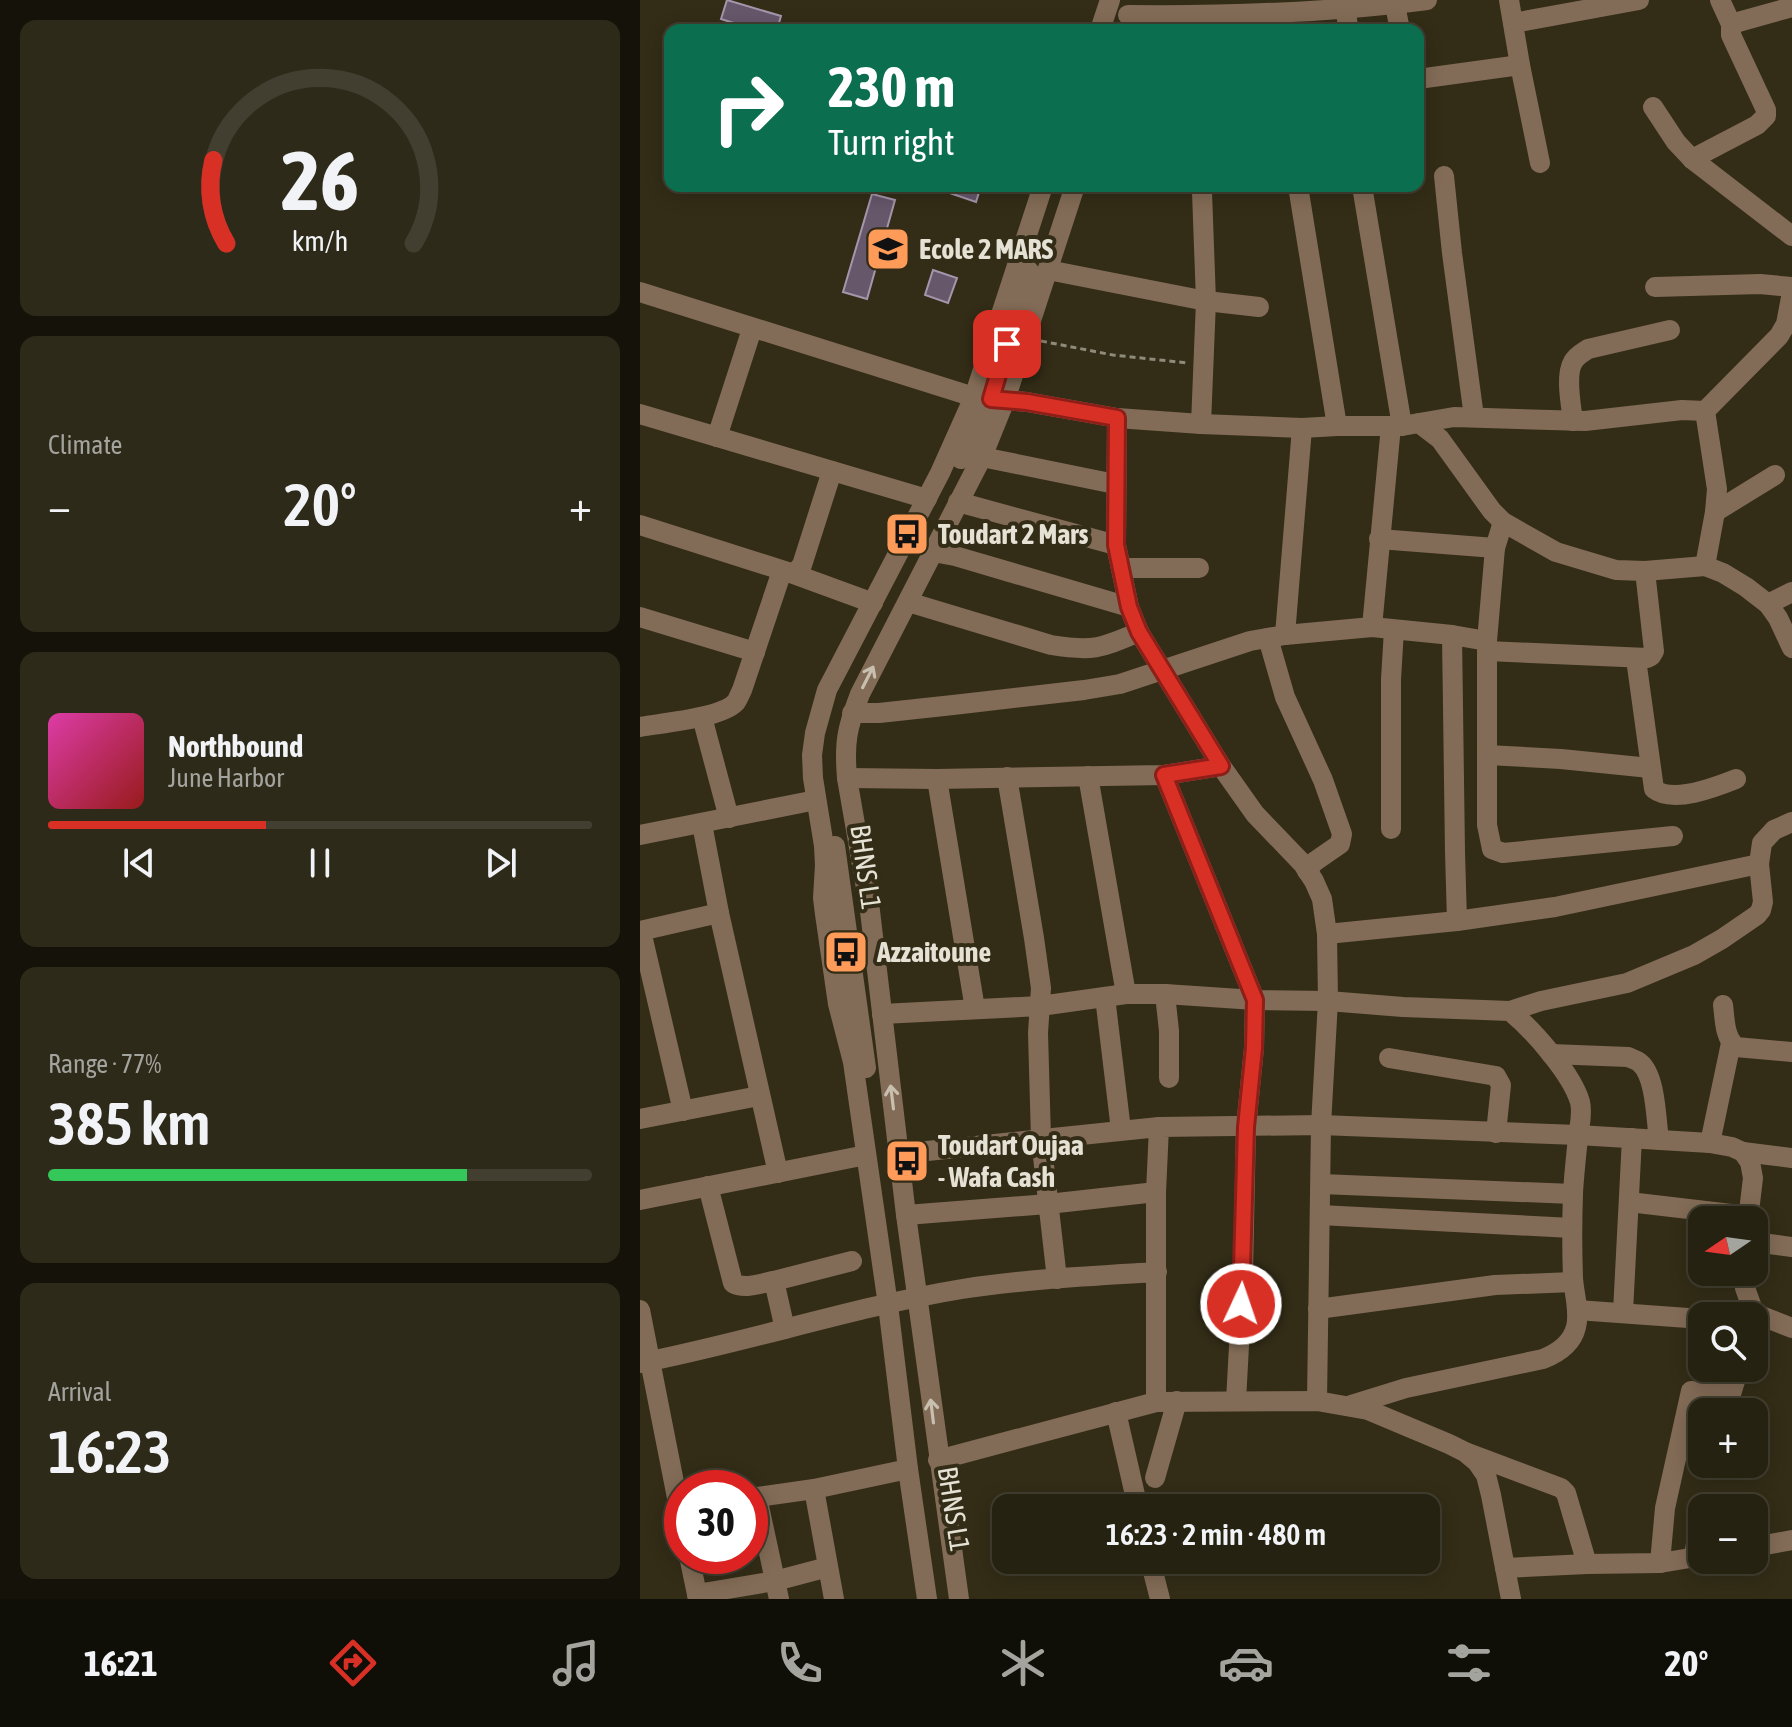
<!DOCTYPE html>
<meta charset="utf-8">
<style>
body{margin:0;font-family:"Asap Condensed",sans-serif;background:#2e2a1a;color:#f1f3f6;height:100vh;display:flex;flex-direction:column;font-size:30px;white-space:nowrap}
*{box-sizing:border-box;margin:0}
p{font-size:26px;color:#a4a49f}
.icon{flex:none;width:44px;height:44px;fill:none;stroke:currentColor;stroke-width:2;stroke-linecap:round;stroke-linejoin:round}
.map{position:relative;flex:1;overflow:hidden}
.panel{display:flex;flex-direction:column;gap:20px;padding:20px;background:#151309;width:640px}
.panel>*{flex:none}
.guide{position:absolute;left:24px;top:24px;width:760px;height:168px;border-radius:16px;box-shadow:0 4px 20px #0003,0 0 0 2px #423f31;background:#0b6e4f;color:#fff;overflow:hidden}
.needle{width:52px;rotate:257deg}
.tools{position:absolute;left:1048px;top:1206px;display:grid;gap:16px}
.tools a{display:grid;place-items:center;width:80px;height:80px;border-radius:16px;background:#262211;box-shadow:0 4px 20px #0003,0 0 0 2px #423f31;font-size:40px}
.speed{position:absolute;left:24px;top:1470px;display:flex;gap:16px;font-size:40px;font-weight:700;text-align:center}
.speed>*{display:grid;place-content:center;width:104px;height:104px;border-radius:50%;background:#262211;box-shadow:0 4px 20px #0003,0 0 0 2px #423f31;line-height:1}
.speed .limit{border:12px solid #d22;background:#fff;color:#111}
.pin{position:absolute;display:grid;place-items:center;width:68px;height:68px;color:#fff;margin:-34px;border-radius:16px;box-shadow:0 4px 12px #0006}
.me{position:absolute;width:88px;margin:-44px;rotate:3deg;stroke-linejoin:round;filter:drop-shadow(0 0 6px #0008)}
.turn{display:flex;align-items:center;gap:28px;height:168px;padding:0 32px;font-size:36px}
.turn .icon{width:104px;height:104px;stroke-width:2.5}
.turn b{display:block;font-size:56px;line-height:68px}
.big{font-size:60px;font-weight:600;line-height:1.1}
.panel .widget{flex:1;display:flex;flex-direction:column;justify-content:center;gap:12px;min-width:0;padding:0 28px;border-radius:16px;background:#2e2a1a}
.panel .dial{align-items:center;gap:0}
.dial svg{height:208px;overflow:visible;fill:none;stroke:#423f31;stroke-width:7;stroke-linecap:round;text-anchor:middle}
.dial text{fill:#f1f3f6;stroke:none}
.song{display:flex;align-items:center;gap:24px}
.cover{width:96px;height:96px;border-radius:12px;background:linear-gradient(135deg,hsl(320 70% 55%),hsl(0 70% 35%))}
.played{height:8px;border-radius:4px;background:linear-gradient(90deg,#d93025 40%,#423f31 40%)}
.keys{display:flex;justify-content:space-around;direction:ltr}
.heat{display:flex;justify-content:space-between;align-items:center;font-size:44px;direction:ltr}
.charge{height:12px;border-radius:6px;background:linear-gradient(90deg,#34c759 77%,#423f31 0)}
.trip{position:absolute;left:352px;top:1494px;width:448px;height:80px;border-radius:16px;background:#262211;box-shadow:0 4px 20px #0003,0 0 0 2px #423f31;font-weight:600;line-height:80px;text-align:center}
.menu{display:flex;height:128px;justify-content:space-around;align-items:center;background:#0f0e07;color:#a4a49f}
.menu .icon{width:56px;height:56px}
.menu .current{color:#d93025}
.menu b{font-size:36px;color:#f1f3f6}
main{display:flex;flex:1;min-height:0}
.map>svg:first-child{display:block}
.building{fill:#66576b;stroke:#a696ac;stroke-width:2}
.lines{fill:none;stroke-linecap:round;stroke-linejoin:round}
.path{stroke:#8f8b7a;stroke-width:3;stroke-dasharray:6 4;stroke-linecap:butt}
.minor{stroke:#836c57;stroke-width:20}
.oneway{stroke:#c8bfaf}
.route-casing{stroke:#8d1f18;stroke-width:20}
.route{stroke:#d93025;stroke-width:14}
.labels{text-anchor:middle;stroke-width:8;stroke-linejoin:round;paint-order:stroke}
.poi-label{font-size:28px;font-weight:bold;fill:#e5e2d5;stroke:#332d17;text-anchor:start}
.street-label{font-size:28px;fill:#e5e2d5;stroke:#332d17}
</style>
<main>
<section class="panel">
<div class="widget dial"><svg viewBox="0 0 100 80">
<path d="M14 69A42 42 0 1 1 86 69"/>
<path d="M14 69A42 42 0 0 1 9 37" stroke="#d93025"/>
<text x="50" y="56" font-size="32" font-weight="700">26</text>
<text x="50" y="72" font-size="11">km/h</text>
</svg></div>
<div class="widget"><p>Climate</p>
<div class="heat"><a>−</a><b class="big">20°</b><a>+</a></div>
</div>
<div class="widget">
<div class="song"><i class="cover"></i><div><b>Northbound</b><p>June Harbor</p></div></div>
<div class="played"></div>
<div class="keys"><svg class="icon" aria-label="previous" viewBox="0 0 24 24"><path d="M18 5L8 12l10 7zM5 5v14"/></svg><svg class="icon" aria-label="pause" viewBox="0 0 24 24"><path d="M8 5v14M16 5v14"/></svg><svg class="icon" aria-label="next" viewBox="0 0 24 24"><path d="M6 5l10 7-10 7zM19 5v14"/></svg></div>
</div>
<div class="widget"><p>Range · 77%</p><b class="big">385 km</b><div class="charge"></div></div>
<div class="widget"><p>Arrival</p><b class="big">16:23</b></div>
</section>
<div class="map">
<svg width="1152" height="1599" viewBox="0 0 1152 1599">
<rect width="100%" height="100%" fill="#332d17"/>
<g class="building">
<path d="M87,0L141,16L137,30H116L81,19Z"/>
<path d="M295,186H341L336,202L295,188Z"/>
<path d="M232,194L255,200L227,299L203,292Z"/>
<path d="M293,270L317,278L308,303L285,295Z"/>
</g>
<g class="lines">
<path class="path" d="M401,341L473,355L548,363"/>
<g class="minor">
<path d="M754,0L760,30"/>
<path d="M869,0L880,65L900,163"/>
<path d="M1080,0L1091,24"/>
<path d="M706,8L708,30"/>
<path d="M488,15C588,16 688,13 787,0"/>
<path d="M873,23L999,0"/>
<path d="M460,30L470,0"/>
<path d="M778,79L880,65"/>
<path d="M1013,107L1036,142L1052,159L1152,236"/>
<path d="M1052,159L1117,125L1126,116V110L1091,35V24L1152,7"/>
<path d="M804,176L812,253L834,417"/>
<path d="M658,186L697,426"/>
<path d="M722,186L762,426"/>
<path d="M408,270L566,301L619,307"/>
<path d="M1015,287L1120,284L1152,287"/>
<path d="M0,292L334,397L387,402L477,418L561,424L662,428L697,426H762L779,423L800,439L852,511L863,522L916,552L976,570L1005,571L1065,566L1083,573L1106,587L1128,604L1138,618L1152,648"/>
<path d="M0,414L287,499"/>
<path d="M477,418L476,545L489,607L499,632L581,766L615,814L663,864L674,881L682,899L687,934L688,1001L681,1125L677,1401"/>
<path d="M933,421C931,405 925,375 933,362C936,356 942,353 948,349L1030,330"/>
<path d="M779,423L814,417L945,421L1042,410L1065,411"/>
<path d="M561,424L566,301L562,192"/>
<path d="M77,437L112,329"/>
<path d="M342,457L475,484"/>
<path d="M321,459L351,399L389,271"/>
<path d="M318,502L476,545"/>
<path d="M1075,512L1135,475"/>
<path d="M863,522L855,548L847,641V825L852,849L863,853L1033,836"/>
<path d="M0,525L151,573L233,603"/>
<path d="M739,539L855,548"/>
<path d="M293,552L315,556L489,607"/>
<path d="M1065,566L1075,512L1077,489L1065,411L1139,336L1146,324L1152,292"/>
<path d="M482,568H559"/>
<path d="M151,573L157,571L162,565L192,471"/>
<path d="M268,602L411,645C454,652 461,648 499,632"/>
<path d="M1128,604L1152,592"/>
<path d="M0,617L115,652"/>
<path d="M732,627L751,426"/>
<path d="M645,635L662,428"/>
<path d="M812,635L815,852L817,921"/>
<path d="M628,638L645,697L683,780L702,834L700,844L674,862L667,871"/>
<path d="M847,651L1007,658L1011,656L1014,651L1005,571"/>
<path d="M996,659L1014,789C1033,804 1076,787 1096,779"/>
<path d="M212,713H239L313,705L444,690L480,684L610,641L645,635L732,627L812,635L847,641"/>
<path d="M62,717L89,818"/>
<path d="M0,727C22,723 82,718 96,702C97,701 101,692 102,690L142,571"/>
<path d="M847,755L921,759L1010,768"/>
<path d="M524,775L615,1000L614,1048L606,1127L603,1272L596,1401"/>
<path d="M448,776L486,994"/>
<path d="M367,777L394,938L401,988L398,1033L401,1139L417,1279"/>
<path d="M207,778L297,779L524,775L581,766"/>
<path d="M297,779L335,1009"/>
<path d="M62,824L79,913L138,1173"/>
<path d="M751,829V679L754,630"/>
<path d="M0,835L176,800"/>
<path d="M195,846L226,1068"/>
<path d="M0,931L79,913"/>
<path d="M1,931L43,1111"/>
<path d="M687,934L817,921L915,907L1119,864"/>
<path d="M525,994L529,1031V1078"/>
<path d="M465,997L481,1130"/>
<path d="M1083,1005C1085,1019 1084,1037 1096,1047L1152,1052"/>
<path d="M870,1011L901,1001L987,983L1054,955L1082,939L1117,915L1121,910L1123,902L1119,864L1122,843L1134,830L1152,822"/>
<path d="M242,1014L400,1006L486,994H525L615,1000L688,1001L763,1007L870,1011C893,1030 932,1074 940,1102C943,1115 939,1126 938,1138C936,1157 934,1175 933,1193C932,1221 932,1250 933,1278C934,1294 940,1311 936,1327C932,1344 918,1353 903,1359L766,1388L711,1405"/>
<path d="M911,1054L988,1057C992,1059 997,1060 1000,1063C1016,1076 1016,1120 1019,1140"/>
<path d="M749,1058L856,1076L861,1085L856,1133"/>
<path d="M0,1119L119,1096"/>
<path d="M1070,1143L1091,1043"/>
<path d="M1103,1152L1152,1158"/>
<path d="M258,1154L519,1127"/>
<path d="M681,1184L933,1194"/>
<path d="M68,1186L93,1283C105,1290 121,1283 134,1281"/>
<path d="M0,1200L226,1155"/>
<path d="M989,1202L1108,1216"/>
<path d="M266,1215L408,1204L516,1192"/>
<path d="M680,1215L932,1228"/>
<path d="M1114,1242L1152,1247"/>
<path d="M1104,1272L1105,1288L1114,1313L1152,1328"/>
<path d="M678,1309L855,1285L933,1282"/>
<path d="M0,1310L42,1523"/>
<path d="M937,1310L1062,1319"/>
<path d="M983,1312L992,1138"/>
<path d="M145,1329L134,1281L212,1261"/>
<path d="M0,1363C108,1342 213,1307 322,1289C386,1279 452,1276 517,1272"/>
<path d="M516,1402V1192L519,1127L681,1125L938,1135L1070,1143L1092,1147L1103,1152L1110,1162L1113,1178L1108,1220"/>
<path d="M476,1412L498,1508"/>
<path d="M828,1453L921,1488L926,1493L947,1564"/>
<path d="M298,1460L516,1402L677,1401L728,1410L809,1444L825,1452L837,1462L846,1475L851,1495L871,1599"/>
<path d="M515,1478L537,1401"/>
<path d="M174,1489L194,1599"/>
<path d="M117,1497L139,1599"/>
<path d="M110,1498L174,1489L268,1469"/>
<path d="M1114,1547L1152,1540"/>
<path d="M49,1556L58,1599"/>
<path d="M1054,1557L1060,1516"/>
<path d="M510,1560L520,1599"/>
<path d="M1020,1563L1025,1508L1051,1391L1091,1394L1099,1368"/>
<path d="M865,1568L947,1564L1020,1563L1062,1556"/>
<path d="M57,1594L135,1581L188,1567"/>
<path d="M287,1599L268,1469L248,1305L213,1062L198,1004L185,914L183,898L185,865L184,846L173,778L172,755L175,733L187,690L300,473L334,397L403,186"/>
<path d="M319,1599L266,1215L230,911L207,778C204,742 207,728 220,694L342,457L365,400L435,186"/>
</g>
</g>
<defs><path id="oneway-shaft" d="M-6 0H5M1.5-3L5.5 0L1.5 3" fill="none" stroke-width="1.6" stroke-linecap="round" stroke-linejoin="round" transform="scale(2)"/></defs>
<g class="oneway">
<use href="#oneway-shaft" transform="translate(228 677) rotate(-63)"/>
<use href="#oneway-shaft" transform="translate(252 1097) rotate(-97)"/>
<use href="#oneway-shaft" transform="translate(292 1411) rotate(-97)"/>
</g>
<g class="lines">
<g class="route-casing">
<path id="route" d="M367,344L351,399L387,402L477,418L476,545L489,607L499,632L581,766L524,775L615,1000L614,1048L606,1127L601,1304"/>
</g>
<use href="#route" class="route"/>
</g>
<defs>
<g id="school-square" transform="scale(2.3)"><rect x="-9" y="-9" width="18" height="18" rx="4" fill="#fe9b59" stroke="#332d17"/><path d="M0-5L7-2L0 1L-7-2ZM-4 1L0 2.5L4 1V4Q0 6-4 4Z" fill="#111"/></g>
<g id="bus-square" transform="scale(2.3)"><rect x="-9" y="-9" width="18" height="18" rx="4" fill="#fe9b59" stroke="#332d17"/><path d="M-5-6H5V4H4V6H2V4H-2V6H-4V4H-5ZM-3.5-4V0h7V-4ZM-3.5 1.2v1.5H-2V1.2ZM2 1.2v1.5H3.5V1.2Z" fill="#111"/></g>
</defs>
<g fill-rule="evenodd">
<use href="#school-square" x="248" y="249"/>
<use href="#bus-square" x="267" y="534"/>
<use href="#bus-square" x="206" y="952"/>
<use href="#bus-square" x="267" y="1161"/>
</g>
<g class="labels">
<g class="poi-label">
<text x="279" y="259">Ecole 2 MARS</text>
<text x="298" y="544">Toudart 2 Mars</text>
<text x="237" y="962">Azzaitoune</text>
<text x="298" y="1155">Toudart Oujaa<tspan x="298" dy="32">- Wafa Cash</tspan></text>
</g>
<g class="street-label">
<text transform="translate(226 867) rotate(82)" y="10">BHNS L1</text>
<text transform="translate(314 1509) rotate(81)" y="10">BHNS L1</text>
</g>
</g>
</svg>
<div class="tools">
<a><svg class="needle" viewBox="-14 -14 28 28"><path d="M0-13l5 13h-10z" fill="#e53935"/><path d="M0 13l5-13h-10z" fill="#a4a49f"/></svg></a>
<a><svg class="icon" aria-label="search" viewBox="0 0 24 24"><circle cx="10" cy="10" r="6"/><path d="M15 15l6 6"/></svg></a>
<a>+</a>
<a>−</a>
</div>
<div class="speed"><div class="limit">30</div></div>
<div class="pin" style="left:367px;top:344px;background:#d93025"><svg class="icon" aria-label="arrive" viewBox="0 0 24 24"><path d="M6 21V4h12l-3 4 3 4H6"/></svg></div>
<svg class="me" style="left:601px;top:1304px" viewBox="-20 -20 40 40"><circle r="17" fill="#d93025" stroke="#fff" stroke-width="3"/><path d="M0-11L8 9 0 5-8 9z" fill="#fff"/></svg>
<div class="trip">16:23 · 2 min · 480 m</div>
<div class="guide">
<div class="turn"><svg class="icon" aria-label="right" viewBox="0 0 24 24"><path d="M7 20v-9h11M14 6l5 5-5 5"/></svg><div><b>230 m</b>Turn right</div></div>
</div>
</div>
</main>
<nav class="menu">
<b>16:21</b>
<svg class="icon current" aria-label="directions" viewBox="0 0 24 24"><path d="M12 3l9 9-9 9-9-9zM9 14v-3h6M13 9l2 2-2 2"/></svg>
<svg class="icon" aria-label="music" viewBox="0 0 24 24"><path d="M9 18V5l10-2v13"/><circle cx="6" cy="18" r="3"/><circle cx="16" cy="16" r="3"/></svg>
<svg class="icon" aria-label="phone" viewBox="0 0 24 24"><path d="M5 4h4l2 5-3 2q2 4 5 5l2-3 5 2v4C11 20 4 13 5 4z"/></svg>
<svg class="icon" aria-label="climate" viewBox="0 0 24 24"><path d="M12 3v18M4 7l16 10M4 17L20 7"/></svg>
<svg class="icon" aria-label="car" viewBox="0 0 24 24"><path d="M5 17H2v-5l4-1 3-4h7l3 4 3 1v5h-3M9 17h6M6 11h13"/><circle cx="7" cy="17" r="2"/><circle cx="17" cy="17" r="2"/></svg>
<svg class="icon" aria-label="filters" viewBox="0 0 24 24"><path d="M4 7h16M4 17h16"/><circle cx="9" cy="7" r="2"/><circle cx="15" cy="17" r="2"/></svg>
<b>20°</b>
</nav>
